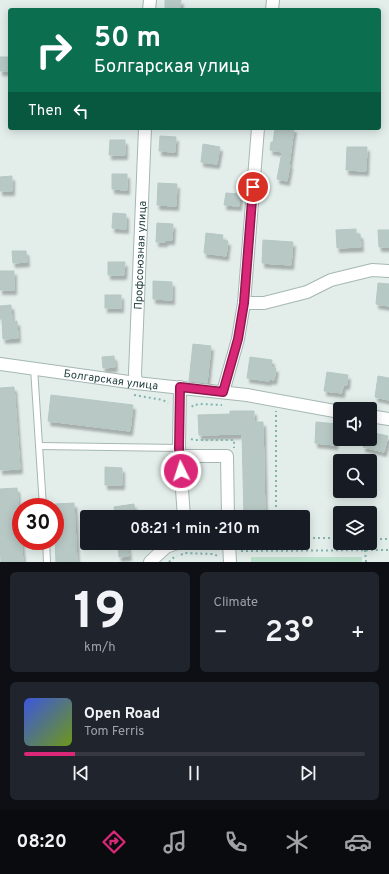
<!DOCTYPE html>
<meta charset="utf-8">
<style>
body{margin:0;font-family:Overpass,sans-serif;background:#20242c;color:#f1f3f6;height:100vh;display:flex;flex-direction:column;font-size:15px;white-space:nowrap}
*{box-sizing:border-box;margin:0}
p{font-size:13px;color:#9ea1a6}
.icon{flex:none;width:22px;height:22px;fill:none;stroke:currentColor;stroke-width:2;stroke-linecap:round;stroke-linejoin:round}
.map{position:relative;height:562px;overflow:hidden}
.drawer{display:flex;flex-direction:column;gap:10px;padding:10px;background:#0d0f14;flex:1}
.drawer>*{flex:none}
.hud{position:absolute;left:8px;top:8px;width:373px;height:122px;border-radius:4px;box-shadow:0 2px 10px #0003;background:#0b6e4f;color:#fff;overflow:hidden}
.tools{position:absolute;left:333px;top:402px;display:grid;gap:8px}
.tools a{display:grid;place-items:center;width:44px;height:44px;border-radius:4px;background:#171b24;box-shadow:0 2px 10px #0003;font-size:20px}
.speed{position:absolute;left:12px;top:498px;display:flex;gap:8px;font-size:20px;font-weight:700;text-align:center}
.speed>*{display:grid;place-content:center;width:52px;height:52px;border-radius:50%;background:#171b24;box-shadow:0 2px 10px #0003;line-height:1}
.speed .limit{border:6px solid #d22;background:#fff;color:#111}
.pin{position:absolute;display:grid;place-items:center;width:34px;height:34px;color:#fff;margin:-17px;border:2px solid #fff;border-radius:50%;box-shadow:0 1px 4px #0007}
.me{position:absolute;width:44px;margin:-22px;rotate:356deg;stroke-linejoin:round;filter:drop-shadow(0 0 3px #0008)}
.turn{display:flex;align-items:center;gap:14px;height:84px;padding:0 20px;font-size:18px}
.turn .icon{width:52px;height:52px;stroke-width:2.5}
.turn b{display:block;font-size:28px;line-height:34px}
.then{display:flex;align-items:center;height:38px;padding:0 20px;background:#0003;gap:8px;font-size:15px}
.big{font-size:30px;font-weight:600;line-height:1.1}
.drawer .widget{flex:1;display:flex;flex-direction:column;justify-content:center;gap:6px;min-width:0;padding:0 14px;border-radius:6px;background:#20242c}
.drawer .dial{align-items:center;gap:0}
.dial b{font-size:52px;line-height:1}
.song{display:flex;align-items:center;gap:12px}
.cover{width:48px;height:48px;border-radius:6px;background:linear-gradient(135deg,hsl(230 70% 55%),hsl(80 70% 35%))}
.played{height:4px;border-radius:2px;background:linear-gradient(90deg,#db2777 15%,#363941 15%)}
.keys{display:flex;justify-content:space-around;direction:ltr}
.heat{display:flex;justify-content:space-between;align-items:center;font-size:22px;direction:ltr}
.drawer .tiles{flex:1;display:grid;gap:10px;grid-template-columns:1fr 1fr}
.widget:last-child{grid-column:span 2}
.trip{position:absolute;left:80px;top:510px;width:230px;height:40px;border-radius:4px;background:#171b24;box-shadow:0 2px 10px #0003;font-weight:600;line-height:40px;text-align:center}
.tab-bar{display:flex;height:64px;justify-content:space-around;align-items:center;background:#090b0e;color:#9ea1a6}
.tab-bar .icon{width:28px;height:28px}
.tab-bar .selected{color:#db2777}
.tab-bar b{font-size:18px;color:#f1f3f6}
.map>svg:first-child{display:block}
.green{fill:#bbe0cc}
.building{fill:#b8c9c5;stroke:#b5c8c4;filter:url(#shadow)}
.lines{fill:none;stroke-linecap:round;stroke-linejoin:round}
.lane-casing{stroke:#a5b7b4;stroke-width:8}
.street-casing{stroke:#a5b7b4;stroke-width:14}
.path{stroke:#82b4ae;stroke-width:2;stroke-dasharray:2 3;stroke-linecap:butt}
.lane{stroke:#fff;stroke-width:6}
.street{stroke:#fff;stroke-width:12}
.route-casing{stroke:#8e194d;stroke-width:10}
.route{stroke:#db2777;stroke-width:7}
.labels{text-anchor:middle;stroke-width:3;stroke-linejoin:round;paint-order:stroke}
.street-label{font-size:11px;fill:#22413f;stroke:#f4faf8}
</style>
<div class="map">
<svg width="389" height="562" viewBox="0 0 389 562">
<defs>
<filter id="shadow"><feDropShadow dx="2.5" dy="4.5" stdDeviation="1" flood-color="#0004"/></filter>
</defs>
<rect width="100%" height="100%" fill="#e3eeeb"/>
<rect class="green" x="251" y="557" width="111" height="5"/>
<g class="building">
<path d="M165,0H181L180,10H165Z"/>
<rect x="0" y="57" width="8" height="14"/>
<path d="M275,128H294L289,165H290L287,181L277,179L282,152L270,150L271,142H273Z"/>
<path d="M160,136L176,137L175,152L159,151Z"/>
<path d="M110,140H125V155H109Z"/>
<path d="M203,144L220,147L217,164L201,162Z"/>
<path d="M347,147H367L366,171L346,170Z"/>
<path d="M112,174H127V190L112,189Z"/>
<path d="M12,176V191H0V177Z"/>
<path d="M158,183L177,184L176,206L157,205Z"/>
<path d="M226,193L240,194L239,206L224,205Z"/>
<path d="M113,213L126,214V229L112,228Z"/>
<path d="M157,223L173,224L172,240H165V242H156Z"/>
<path d="M356,229V234H360L361,247L337,248L336,230Z"/>
<path d="M378,230H389V247H379Z"/>
<path d="M206,233L223,235L222,240L228,241L226,256L204,253Z"/>
<path d="M263,240L293,242L291,265L262,263Z"/>
<path d="M12,251H26L27,262L13,263Z"/>
<path d="M108,262H125L124,275H108Z"/>
<rect x="0" y="271" width="14" height="19"/>
<path d="M153,281L172,282V300L153,299Z"/>
<path d="M378,283L389,284V306L376,304Z"/>
<rect x="105" y="295" width="16" height="13"/>
<path d="M11,305L12,322L17,321L18,338L3,339L2,319H0V306Z"/>
<path d="M193,344L211,346L207,383L189,381Z"/>
<path d="M114,356L115,367L103,368L102,357Z"/>
<path d="M250,357L272,360L271,367L276,368L274,380L269,379V381L247,378Z"/>
<path d="M327,372L348,375L347,385H343L342,393L324,391Z"/>
<path d="M378,376L389,378V400L375,397Z"/>
<path d="M14,387L20,469L0,470V388Z"/>
<path d="M51,395L133,405L130,431L48,421Z"/>
<path d="M230,411H254V422H263L265,517H244L242,434L199,435L198,415L230,414Z"/>
<path d="M316,422L337,424L335,445L315,443Z"/>
<path d="M370,432L388,436L384,452L363,447L365,439H370Z"/>
<path d="M105,467L122,468V485H105Z"/>
<path d="M17,488L23,562H1L0,544V489Z"/>
<path d="M74,503L77,562H56L55,541V504Z"/>
<path d="M134,504L135,517H115L114,507Z"/>
<path d="M118,543H127L129,556L119,557Z"/>
</g>
<g class="lines">
<g class="lane-casing">
<g id="lane">
<path d="M34,368L43,507"/>
<path d="M39,446L179,448"/>
<path d="M46,541L47,562"/>
</g>
</g>
<g class="street-casing">
<g id="street">
<path d="M149,10L150,0"/>
<path d="M272,10L273,0"/>
<path d="M244,303H264L307,292L331,280L372,270L389,271"/>
<path id="s1" d="M0,364L136,383L247,395L340,412"/>
<path id="s2" d="M136,383L135,373L145,128"/>
<path d="M180,387L179,448L184,517"/>
<path d="M223,392L238,339L244,303L258,128"/>
<path d="M370,416L389,419"/>
<path d="M180,456H227L228,517"/>
<path d="M229,543L230,562"/>
<path d="M150,562L166,547L177,543"/>
</g>
</g>
<g class="path">
<path d="M134,395L163,400L168,403"/>
<path d="M192,407L193,405L202,404L222,405"/>
<path d="M191,439L194,440H234V448"/>
<path d="M276,517V411"/>
<path d="M303,538H340"/>
<path d="M370,539H389"/>
<path d="M365,550L366,562"/>
<path d="M241,551L389,550"/>
<path d="M181,555L184,553L213,554L218,556"/>
<path d="M169,562L173,558L177,556"/>
</g>
<use href="#lane" class="lane"/>
<use href="#street" class="street"/>
</g>
<g class="lines">
<g class="route-casing">
<path id="route" d="M181,471L179,448L180,387L223,392L238,339L244,303L253,187"/>
</g>
<use href="#route" class="route"/>
</g>
<g class="labels">
<g class="street-label">
<text dy="4" stroke="none"><textPath href="#s2" startOffset="128">Профсоюзная улица</textPath></text>
<text dy="4" stroke="none"><textPath href="#s1" startOffset="112">Болгарская улица</textPath></text>
</g>
</g>
</svg>
<div class="tools">
<a><svg class="icon" aria-label="sound" viewBox="0 0 24 24"><path d="M4 9h4l5-4v14l-5-4H4zM17 9q2 3 0 6"/></svg></a>
<a><svg class="icon" aria-label="search" viewBox="0 0 24 24"><circle cx="10" cy="10" r="6"/><path d="M15 15l6 6"/></svg></a>
<a><svg class="icon" aria-label="layers" viewBox="0 0 24 24"><path d="M12 4l9 5-9 5-9-5zM3 14l9 5 9-5"/></svg></a>
</div>
<div class="speed"><div class="limit">30</div></div>
<div class="pin" style="left:253px;top:187px;background:#d93025"><svg class="icon" aria-label="arrive" viewBox="0 0 24 24"><path d="M6 21V4h12l-3 4 3 4H6"/></svg></div>
<svg class="me" style="left:181px;top:471px" viewBox="-20 -20 40 40"><circle r="17" fill="#db2777" stroke="#fff" stroke-width="3"/><path d="M0-11L8 9 0 5-8 9z" fill="#fff"/></svg>
<div class="trip">08:21 · 1 min · 210 m</div>
<div class="hud">
<div class="turn"><svg class="icon" aria-label="right" viewBox="0 0 24 24"><path d="M7 20v-9h11M14 6l5 5-5 5"/></svg><div><b>50 m</b>Болгарская улица</div></div>
<div class="then">Then<svg class="icon" aria-label="left" viewBox="0 0 24 24"><path d="M17 20v-9H6M10 6l-5 5 5 5"/></svg></div>
</div>
</div>
<section class="drawer">
<div class="tiles">
<div class="widget dial"><b>19</b><p>km/h</p></div>
<div class="widget"><p>Climate</p>
<div class="heat"><a>−</a><b class="big">23°</b><a>+</a></div>
</div>
<div class="widget">
<div class="song"><i class="cover"></i><div><b>Open Road</b><p>Tom Ferris</p></div></div>
<div class="played"></div>
<div class="keys"><svg class="icon" aria-label="previous" viewBox="0 0 24 24"><path d="M18 5L8 12l10 7zM5 5v14"/></svg><svg class="icon" aria-label="pause" viewBox="0 0 24 24"><path d="M8 5v14M16 5v14"/></svg><svg class="icon" aria-label="next" viewBox="0 0 24 24"><path d="M6 5l10 7-10 7zM19 5v14"/></svg></div>
</div>
</div>
</section>
<nav class="tab-bar">
<b>08:20</b>
<svg class="icon selected" aria-label="directions" viewBox="0 0 24 24"><path d="M12 3l9 9-9 9-9-9zM9 14v-3h6M13 9l2 2-2 2"/></svg>
<svg class="icon" aria-label="music" viewBox="0 0 24 24"><path d="M9 18V5l10-2v13"/><circle cx="6" cy="18" r="3"/><circle cx="16" cy="16" r="3"/></svg>
<svg class="icon" aria-label="phone" viewBox="0 0 24 24"><path d="M5 4h4l2 5-3 2q2 4 5 5l2-3 5 2v4C11 20 4 13 5 4z"/></svg>
<svg class="icon" aria-label="climate" viewBox="0 0 24 24"><path d="M12 3v18M4 7l16 10M4 17L20 7"/></svg>
<svg class="icon" aria-label="car" viewBox="0 0 24 24"><path d="M5 17H2v-5l4-1 3-4h7l3 4 3 1v5h-3M9 17h6M6 11h13"/><circle cx="7" cy="17" r="2"/><circle cx="17" cy="17" r="2"/></svg>
</nav>
